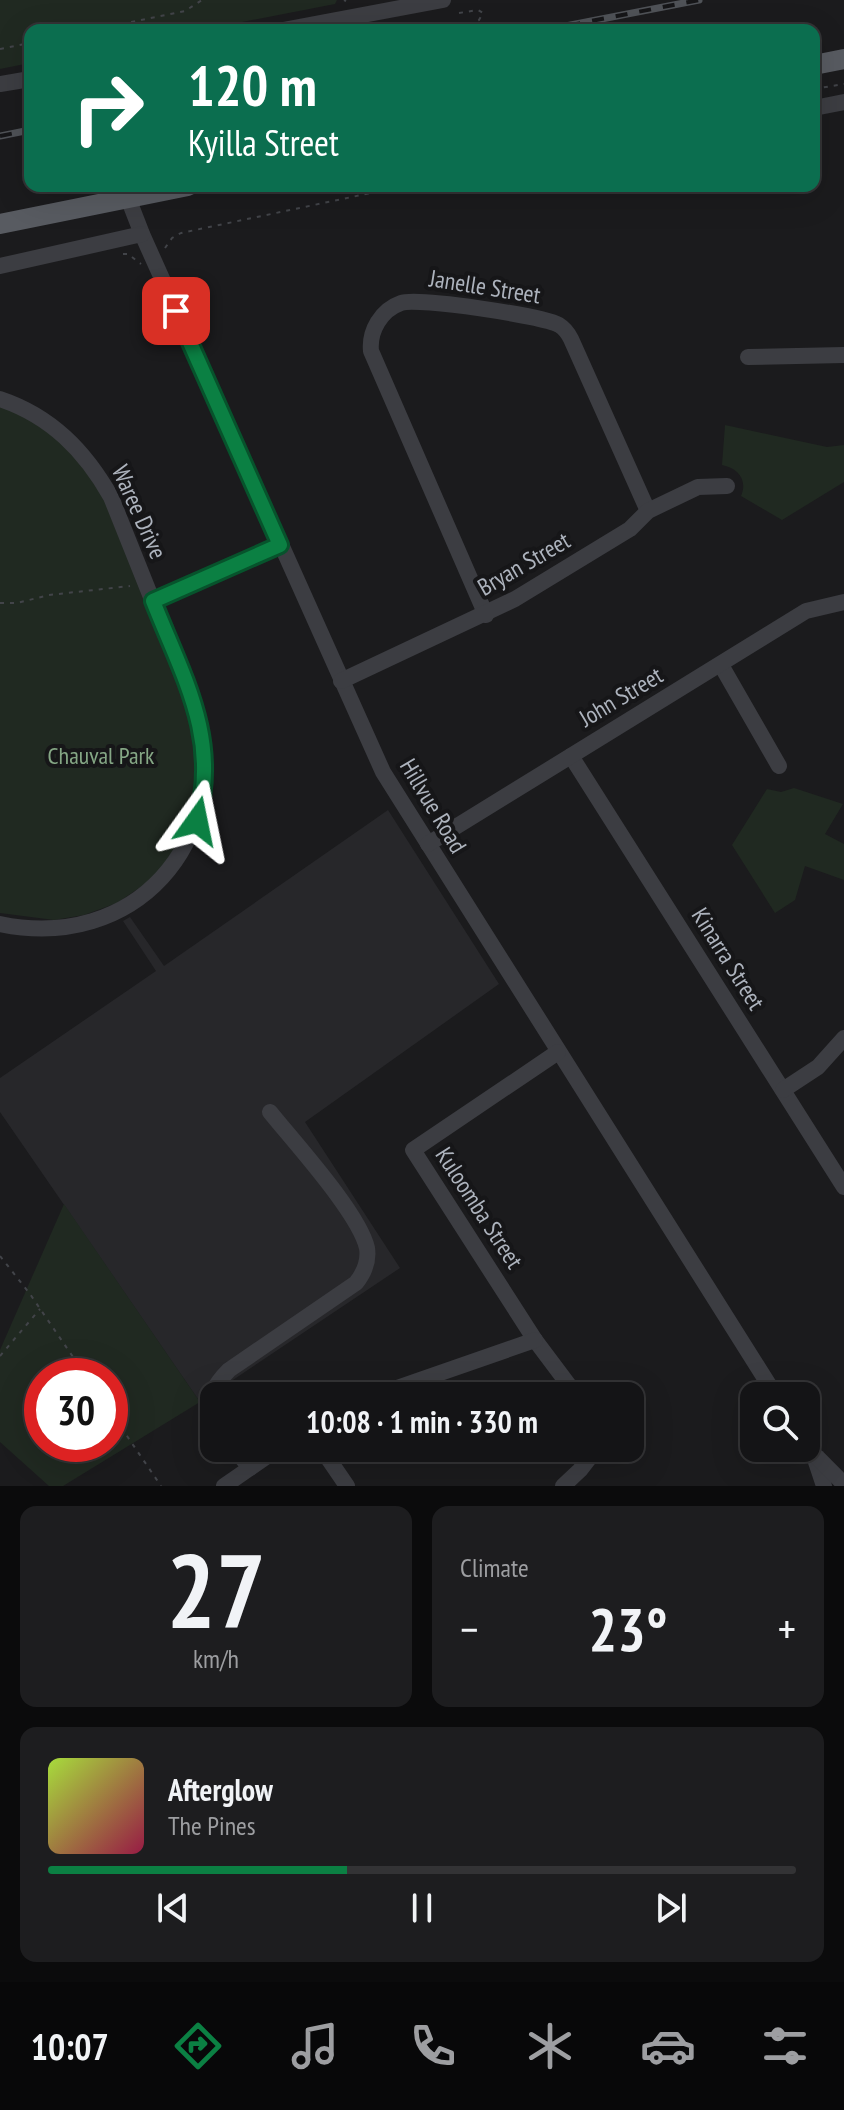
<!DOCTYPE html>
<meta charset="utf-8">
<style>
body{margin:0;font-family:"PT Sans Narrow",sans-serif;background:#1d1d1f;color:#f1f3f6;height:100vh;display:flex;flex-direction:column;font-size:30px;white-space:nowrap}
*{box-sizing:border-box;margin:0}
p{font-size:26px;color:#9d9ea1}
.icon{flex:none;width:44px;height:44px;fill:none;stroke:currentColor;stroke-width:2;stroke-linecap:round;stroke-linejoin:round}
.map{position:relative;height:1486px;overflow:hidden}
.drawer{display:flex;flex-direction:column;gap:20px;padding:20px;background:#0b0b0c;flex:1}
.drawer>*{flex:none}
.guide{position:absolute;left:24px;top:24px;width:796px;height:168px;border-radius:16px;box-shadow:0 8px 32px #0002,0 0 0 2px #333335;background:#0b6e4f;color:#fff;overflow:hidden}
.fabs{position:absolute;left:740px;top:1382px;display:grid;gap:16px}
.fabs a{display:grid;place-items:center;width:80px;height:80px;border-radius:16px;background:#141416;box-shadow:0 8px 32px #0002,0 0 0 2px #333335;font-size:40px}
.speed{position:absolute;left:24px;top:1358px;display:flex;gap:16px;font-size:40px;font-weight:700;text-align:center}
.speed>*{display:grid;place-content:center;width:104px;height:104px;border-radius:50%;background:#141416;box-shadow:0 8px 32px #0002,0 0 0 2px #333335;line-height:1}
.speed .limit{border:12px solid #d22;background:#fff;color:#111}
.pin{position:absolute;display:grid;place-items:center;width:68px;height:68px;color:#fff;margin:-34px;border-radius:16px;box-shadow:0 4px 12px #0006}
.me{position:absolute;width:88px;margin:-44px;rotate:12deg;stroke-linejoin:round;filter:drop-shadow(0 0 6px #0008)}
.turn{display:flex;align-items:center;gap:28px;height:168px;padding:0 32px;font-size:36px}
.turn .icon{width:104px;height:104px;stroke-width:2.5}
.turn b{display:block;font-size:56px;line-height:68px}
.big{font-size:60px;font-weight:700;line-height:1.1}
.drawer .widget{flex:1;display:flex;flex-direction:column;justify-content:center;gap:12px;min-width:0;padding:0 28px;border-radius:16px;background:#1d1d1f}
.drawer .dial{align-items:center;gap:0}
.dial b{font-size:104px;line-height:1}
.song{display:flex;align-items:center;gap:24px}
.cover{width:96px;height:96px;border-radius:12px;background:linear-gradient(135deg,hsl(80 70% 55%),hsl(340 70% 35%))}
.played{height:8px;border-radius:4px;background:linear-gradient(90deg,#0b8043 40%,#333335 40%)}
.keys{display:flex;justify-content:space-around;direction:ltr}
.heat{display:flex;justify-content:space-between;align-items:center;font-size:44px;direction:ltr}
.drawer .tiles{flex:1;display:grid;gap:20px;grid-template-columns:1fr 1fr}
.widget:last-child{grid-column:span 2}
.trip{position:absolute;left:200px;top:1382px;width:444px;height:80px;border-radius:16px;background:#141416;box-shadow:0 8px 32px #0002,0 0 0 2px #333335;font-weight:700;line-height:80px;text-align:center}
.tabs{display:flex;height:128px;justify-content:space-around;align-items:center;background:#080809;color:#9d9ea1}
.tabs .icon{width:56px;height:56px}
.tabs .selected{color:#0b8043}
.tabs b{font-size:36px;color:#f1f3f6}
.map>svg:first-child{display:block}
.built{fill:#27272a}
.green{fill:#202921;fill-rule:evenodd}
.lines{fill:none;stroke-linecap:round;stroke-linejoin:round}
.path{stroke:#424449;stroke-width:2;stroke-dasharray:4 6;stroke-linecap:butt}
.minor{stroke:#3c3d42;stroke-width:16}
.major{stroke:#585b61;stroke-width:20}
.rail-casing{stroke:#4f5257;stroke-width:7}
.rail{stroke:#161618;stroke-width:4;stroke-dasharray:12;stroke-linecap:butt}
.route-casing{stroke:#07532c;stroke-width:20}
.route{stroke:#0b8043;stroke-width:14}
.labels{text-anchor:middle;stroke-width:8;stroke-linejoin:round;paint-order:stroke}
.street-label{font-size:24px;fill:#adb3bd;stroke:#161618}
.park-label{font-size:24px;fill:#85a785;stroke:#161618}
</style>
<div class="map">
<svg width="844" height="1486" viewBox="0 0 844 1486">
<rect width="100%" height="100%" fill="#1b1b1d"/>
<path class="built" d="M388,810L499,984L305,1122L400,1268L200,1402L0,1112V1078L156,971L123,921L130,917L164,966Z"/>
<g class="green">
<path d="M0,0H337L335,4L201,30H30V63L0,69Z"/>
<path d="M0,405L55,432L110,499L178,668L204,760L190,822L169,859L148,882L117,903L84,915L54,920L0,913Z"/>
<path d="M725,425L827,447L844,445V482L782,520L741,496C748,480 738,468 722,465Z"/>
<path d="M794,788L843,804L825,834L844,844V880L805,866L795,900L775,913L732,845L767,789L781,792Z"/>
<path d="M64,1204L200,1402L63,1486H49L0,1442V1350ZM42,1376H110V1444H42Z"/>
</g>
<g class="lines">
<g class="path">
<path d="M344,0L346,1"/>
<path d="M459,13L478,10L483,13L479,20L466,26L467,30"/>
<path d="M92,30L185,11L202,0"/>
<path d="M0,49L30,43"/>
<path d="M814,89L844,84"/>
<path d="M368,194L373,186"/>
<path d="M165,248L172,238L181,233L404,186"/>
<path d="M123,254H128L141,264"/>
<path d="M0,603H17L49,595L130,586"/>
<path d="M0,1256L30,1294L86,1376"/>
<path d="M0,1356L40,1309"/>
<path d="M110,1411L161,1486"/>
</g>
<g class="minor">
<path d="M283,30L443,0"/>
<path d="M0,84L30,79"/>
<path d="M814,108L844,102"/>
<path d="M128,198L142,234L383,772L776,1396"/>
<path d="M0,266L142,234"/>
<path d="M748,357L844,355"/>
<path d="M0,399C51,416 85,451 111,497L197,712C232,843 134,952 0,924"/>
<path d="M153,601L280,545"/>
<path d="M486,615L371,351C369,331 381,310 401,303C417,297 543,316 559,325C564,328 568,333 571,339L648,511"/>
<path d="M721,665L779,766"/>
<path d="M341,681L515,599L630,529L648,511L698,487L727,486"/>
<path d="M571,756L844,1187"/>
<path d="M428,844L806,611L844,602"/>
<path d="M558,1052L413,1150L535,1340L577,1396"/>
<path d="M783,1090L818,1067L844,1038"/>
<path d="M374,1396L535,1340"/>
<path d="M214,1420C204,1400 215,1384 229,1370L356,1283C364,1273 369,1261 367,1248C359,1213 294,1142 270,1112"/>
<path d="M806,1443L813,1453L824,1486"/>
<path d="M234,1448L250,1468"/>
<path d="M321,1448L347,1486"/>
<path d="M817,1457L840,1480"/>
<path d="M224,1486L279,1448"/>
<path d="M563,1486L580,1470L597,1448"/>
</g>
<g class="major">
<path d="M814,65L844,59"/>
<path d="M0,224L188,186"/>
</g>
<g class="rail-casing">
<g id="rail">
<path d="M545,30L699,0"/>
<path d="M0,136L30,130"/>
</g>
</g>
<use href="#rail" class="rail"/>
</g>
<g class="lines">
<g class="route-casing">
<path id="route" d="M176,311L280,545L153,601C183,677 220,738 197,821"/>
</g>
<use href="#route" class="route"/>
</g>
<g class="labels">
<g class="street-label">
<text transform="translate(485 287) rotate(9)" y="8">Janelle Street</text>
<text transform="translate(139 512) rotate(66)" y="8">Waree Drive</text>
<text transform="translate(524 564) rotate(-30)" y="8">Bryan Street</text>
<text transform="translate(621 697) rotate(-31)" y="8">John Street</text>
<text transform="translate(433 806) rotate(59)" y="8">Hillvue Road</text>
<text transform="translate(728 959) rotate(58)" y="8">Kinarra Street</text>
<text transform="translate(479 1208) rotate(57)" y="8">Kuloomba Street</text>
</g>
<g class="park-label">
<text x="101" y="764">Chauval Park</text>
</g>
</g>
</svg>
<div class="fabs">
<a><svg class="icon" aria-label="search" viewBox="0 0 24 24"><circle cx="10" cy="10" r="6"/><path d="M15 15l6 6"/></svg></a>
</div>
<div class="speed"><div class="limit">30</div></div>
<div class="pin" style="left:176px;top:311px;background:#d93025"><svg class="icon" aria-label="arrive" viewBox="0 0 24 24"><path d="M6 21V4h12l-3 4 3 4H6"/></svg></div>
<svg class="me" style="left:197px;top:821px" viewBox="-20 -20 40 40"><path d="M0-17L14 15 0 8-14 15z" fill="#0b8043" stroke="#fff" stroke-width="4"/></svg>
<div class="trip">10:08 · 1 min · 330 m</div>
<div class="guide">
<div class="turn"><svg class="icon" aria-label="right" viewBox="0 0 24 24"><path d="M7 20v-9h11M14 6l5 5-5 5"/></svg><div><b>120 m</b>Kyilla Street</div></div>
</div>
</div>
<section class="drawer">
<div class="tiles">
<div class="widget dial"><b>27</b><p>km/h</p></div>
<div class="widget"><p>Climate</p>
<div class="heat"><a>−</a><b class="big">23°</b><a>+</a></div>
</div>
<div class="widget">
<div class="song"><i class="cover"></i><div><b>Afterglow</b><p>The Pines</p></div></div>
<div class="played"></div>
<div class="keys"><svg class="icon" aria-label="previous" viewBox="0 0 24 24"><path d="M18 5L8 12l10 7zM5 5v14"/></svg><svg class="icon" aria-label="pause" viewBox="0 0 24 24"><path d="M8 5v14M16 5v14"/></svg><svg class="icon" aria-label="next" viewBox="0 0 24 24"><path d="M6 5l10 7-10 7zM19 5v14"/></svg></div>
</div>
</div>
</section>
<nav class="tabs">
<b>10:07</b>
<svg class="icon selected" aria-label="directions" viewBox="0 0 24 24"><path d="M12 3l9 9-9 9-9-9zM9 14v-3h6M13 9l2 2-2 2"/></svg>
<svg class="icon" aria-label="music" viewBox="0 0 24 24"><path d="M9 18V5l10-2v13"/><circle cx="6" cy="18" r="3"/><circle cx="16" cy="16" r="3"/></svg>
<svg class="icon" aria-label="phone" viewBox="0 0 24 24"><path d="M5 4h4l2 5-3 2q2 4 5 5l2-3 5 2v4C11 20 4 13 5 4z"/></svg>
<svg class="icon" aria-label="climate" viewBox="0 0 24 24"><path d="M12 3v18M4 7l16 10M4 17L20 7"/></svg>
<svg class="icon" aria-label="car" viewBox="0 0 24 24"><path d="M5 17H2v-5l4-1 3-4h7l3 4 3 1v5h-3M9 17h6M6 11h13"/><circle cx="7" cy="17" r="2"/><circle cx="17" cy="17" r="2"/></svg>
<svg class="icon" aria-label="filters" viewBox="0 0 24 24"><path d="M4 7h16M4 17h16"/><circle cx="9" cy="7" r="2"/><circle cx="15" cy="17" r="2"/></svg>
</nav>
